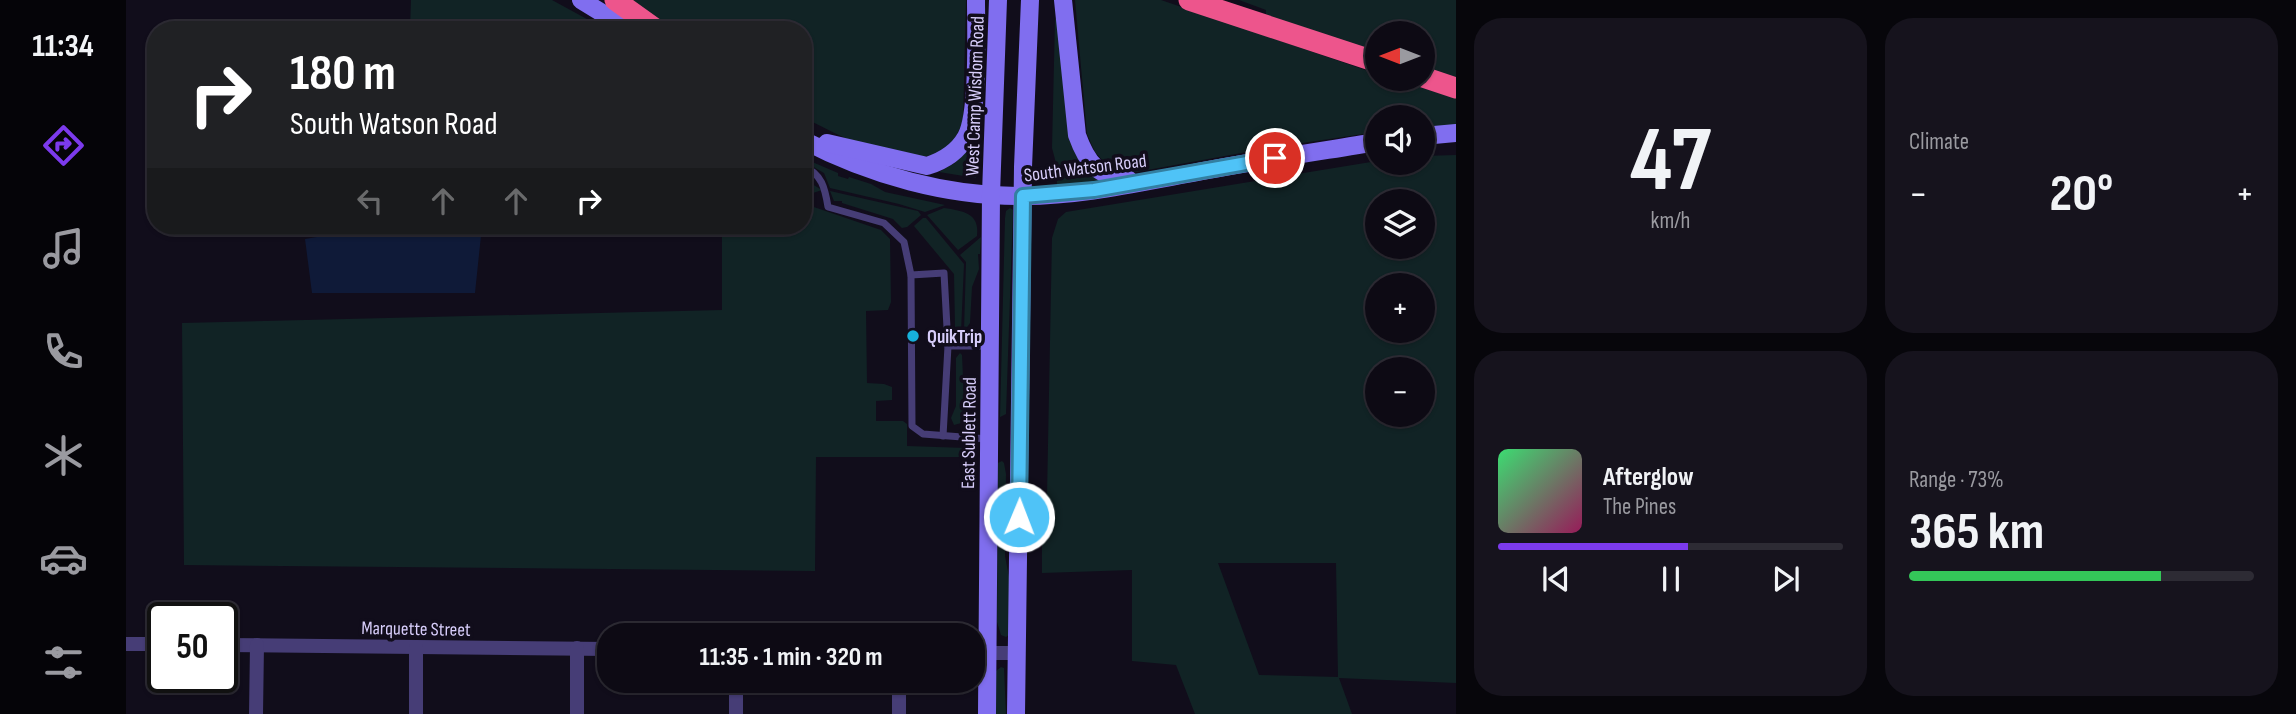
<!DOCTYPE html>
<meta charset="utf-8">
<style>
body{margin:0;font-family:"Sofia Sans Condensed",sans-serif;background:#16131d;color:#f1f3f6;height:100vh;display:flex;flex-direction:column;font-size:26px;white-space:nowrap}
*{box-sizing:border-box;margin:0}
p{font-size:23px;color:#9a9aa0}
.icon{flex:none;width:38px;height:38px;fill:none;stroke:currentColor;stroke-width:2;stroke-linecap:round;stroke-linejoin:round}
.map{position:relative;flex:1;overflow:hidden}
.details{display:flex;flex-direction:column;gap:18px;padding:18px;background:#07060b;width:840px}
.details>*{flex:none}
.hud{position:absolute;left:21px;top:21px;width:665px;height:214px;border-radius:28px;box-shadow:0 2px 5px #0004,0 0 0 2px #2d2b34;background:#202124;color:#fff;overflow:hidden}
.needle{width:46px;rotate:270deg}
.buttons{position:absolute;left:1239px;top:21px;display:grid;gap:14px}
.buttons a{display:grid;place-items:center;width:70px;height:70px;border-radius:50%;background:#0d0a14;box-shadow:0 2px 5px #0004,0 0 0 2px #2d2b34;font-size:35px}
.speed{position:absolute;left:21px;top:602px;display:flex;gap:14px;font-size:35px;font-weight:700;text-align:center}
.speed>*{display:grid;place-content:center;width:91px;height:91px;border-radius:50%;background:#0d0a14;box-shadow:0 2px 5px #0004,0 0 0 2px #2d2b34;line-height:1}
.speed .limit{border:4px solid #111;border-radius:10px;background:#fff;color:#111}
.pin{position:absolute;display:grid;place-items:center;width:60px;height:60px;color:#fff;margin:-30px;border:4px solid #fff;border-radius:50%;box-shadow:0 2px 7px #0007}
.me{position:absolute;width:77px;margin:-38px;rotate:1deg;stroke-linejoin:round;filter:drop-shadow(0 0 5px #0008)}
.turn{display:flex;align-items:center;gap:24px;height:147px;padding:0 28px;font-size:32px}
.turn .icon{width:91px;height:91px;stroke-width:2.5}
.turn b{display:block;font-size:49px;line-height:60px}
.lanes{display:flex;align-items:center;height:66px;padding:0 28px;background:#0003;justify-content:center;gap:35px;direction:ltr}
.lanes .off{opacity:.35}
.big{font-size:52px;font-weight:700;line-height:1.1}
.details .card{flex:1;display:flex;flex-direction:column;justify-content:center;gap:10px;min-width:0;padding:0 24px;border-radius:28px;background:#16131d}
.details .dial{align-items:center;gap:0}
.dial b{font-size:91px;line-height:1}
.song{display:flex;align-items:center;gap:21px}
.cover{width:84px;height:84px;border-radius:10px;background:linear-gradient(135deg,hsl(140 70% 55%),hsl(330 70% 35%))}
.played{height:7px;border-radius:4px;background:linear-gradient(90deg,#7c3aed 55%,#2d2b34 55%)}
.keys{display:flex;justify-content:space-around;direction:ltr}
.heat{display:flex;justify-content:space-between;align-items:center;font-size:38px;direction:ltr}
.charge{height:10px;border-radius:5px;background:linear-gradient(90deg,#34c759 73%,#2d2b34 0)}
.details .tiles{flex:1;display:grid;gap:18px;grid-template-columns:repeat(2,1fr)}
.trip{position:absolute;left:471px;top:623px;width:388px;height:70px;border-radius:28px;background:#0d0a14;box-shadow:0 2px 5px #0004,0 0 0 2px #2d2b34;font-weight:700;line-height:70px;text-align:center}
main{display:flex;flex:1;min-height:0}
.dock{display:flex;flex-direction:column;width:126px;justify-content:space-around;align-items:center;background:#050408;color:#9a9aa0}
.dock .icon{width:49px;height:49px}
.dock .selected{color:#7c3aed}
.dock b{font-size:32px;color:#f1f3f6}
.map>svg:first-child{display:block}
.green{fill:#112325;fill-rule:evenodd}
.water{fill:#0f1a38}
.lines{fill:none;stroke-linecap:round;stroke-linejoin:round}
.service{stroke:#463d76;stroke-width:7}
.minor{stroke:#463d76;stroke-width:14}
.secondary{stroke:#806eef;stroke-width:18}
.motorway{stroke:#ed558c;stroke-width:21}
.route-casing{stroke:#337fa1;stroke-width:18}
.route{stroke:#4fc3f7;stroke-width:12}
.poi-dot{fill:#17b1db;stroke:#110d1b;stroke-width:2.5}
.labels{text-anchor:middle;stroke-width:7;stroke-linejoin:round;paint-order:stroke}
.street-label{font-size:19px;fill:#d7cdfa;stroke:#110d1b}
.poi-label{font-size:19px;font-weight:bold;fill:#d7cdfa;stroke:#110d1b;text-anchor:start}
</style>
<main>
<nav class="dock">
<b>11:34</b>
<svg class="icon selected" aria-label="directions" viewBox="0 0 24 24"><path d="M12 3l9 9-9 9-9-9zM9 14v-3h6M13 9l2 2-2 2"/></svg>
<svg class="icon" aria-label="music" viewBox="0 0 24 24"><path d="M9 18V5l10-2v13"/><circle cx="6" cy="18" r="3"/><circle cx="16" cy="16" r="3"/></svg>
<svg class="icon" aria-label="phone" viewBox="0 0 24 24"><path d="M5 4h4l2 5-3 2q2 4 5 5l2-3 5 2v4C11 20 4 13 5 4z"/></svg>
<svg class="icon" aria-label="climate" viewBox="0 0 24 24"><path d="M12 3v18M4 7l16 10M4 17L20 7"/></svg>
<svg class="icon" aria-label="car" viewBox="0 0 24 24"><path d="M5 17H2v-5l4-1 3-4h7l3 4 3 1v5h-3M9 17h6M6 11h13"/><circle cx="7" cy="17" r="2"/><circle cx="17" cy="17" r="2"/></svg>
<svg class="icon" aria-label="filters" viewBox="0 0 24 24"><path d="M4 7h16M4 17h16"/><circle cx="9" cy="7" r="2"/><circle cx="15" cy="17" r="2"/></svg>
</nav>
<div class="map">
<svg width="1330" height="714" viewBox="0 0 1330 714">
<rect width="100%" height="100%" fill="#110d1b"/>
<g class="green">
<path d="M285,0H426L481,30H284Z"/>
<path d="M497,0H840L837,122C832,132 828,143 819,149C782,174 712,135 677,117V30H538Z"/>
<path d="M949,0H1035L1251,74V79H1266L1330,98V125L1297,127V117H1251V132L1143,148L1005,173L988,169L978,162L969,152L961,134Z"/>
<path d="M1113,0H1330V82L1297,73V33H1251V58L1140,14V10Z"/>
<path d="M929,19H932L937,82L973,181H971L931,185L930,163L926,148Z"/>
<path d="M848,139L844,161H846L851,141L853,142L850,178L813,172L829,163Z"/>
<path d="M1330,155V683L1213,678L1226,714H1069L1050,665L1006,661V570L916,573V531L921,496L926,238L932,219L940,212L1251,161L1297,163V156ZM1251,201H1297V247H1251ZM1251,285H1297V331H1251ZM1251,369H1297V415H1251ZM1092,563H1210L1212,677L1133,675Z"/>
<path d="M677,158L712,173V176L722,179L723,177L745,184L759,192L819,205L799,212L773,204L704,188L698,173L677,161Z"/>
<path d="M677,174L686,184L696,190L687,193L682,205L755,230L764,239L765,302L762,310L740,311L741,383L758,384L766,387V400L750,401V421H777L781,424V446L840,448L842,457H690L689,571L58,565L56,323L596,310V226H677Z"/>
<path d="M704,191L792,211L795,215L781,227L776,228L767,219L716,203V201H708Z"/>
<path d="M818,208C837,211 854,213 851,236L832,250L801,215Z"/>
<path d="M884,208L887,210L880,414L874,417L879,218L880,211Z"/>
<path d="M797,218H800L838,264L835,332L829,327L828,274L788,226Z"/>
<path d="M855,237L854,254H852L853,269L846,287L844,323L838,331L840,262L834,255Z"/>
<path d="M834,353L836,355L839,422L828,425L825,418L830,406V358Z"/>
<path d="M876,461L878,463L880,474L879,556L885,587L884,634L880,637L875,635L871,622L872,463Z"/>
<path d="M875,667L878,668L880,714H870V671Z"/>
</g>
<path class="water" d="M255,226H356L349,293H186L179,239Z"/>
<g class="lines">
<g class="service">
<path d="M677,166C696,174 699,188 702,207L758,223L778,242L785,275L786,426L797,434L862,439"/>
<path d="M785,275L818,273L822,346H862"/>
<path d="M817,436L822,346"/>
</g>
<g class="minor">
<path d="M0,644H37"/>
<path d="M96,645L483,649"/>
<path d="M847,653H892"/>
<path d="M130,714L131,645"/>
<path d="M290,714V647"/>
<path d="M451,714V648"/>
<path d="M610,714V681"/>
<path d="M773,714V681"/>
</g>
<g class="secondary">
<path d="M455,0L504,30"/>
<path d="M937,0L951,135C961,163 972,177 1003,180"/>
<path d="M1297,136L1330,133"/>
<path d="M677,140C744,175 822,197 898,196C955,196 1011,183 1067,173C1128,161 1190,152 1251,142"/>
<path d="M701,143L801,166C817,161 831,153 840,137C853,114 850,30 850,0"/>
<path d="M861,714L865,194L872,0"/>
<path d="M890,714L897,167L904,0"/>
</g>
<g class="motorway">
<path d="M489,0L531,30"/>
<path d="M1063,0L1251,62"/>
<path d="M1297,77L1330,88"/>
</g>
</g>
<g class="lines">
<g class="route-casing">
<path id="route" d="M893,517L897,196L968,190L1149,158"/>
</g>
<use href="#route" class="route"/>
</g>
<circle class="poi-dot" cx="787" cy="336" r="7"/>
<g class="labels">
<g class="street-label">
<text transform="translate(848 96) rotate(-88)" y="7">West Camp Wisdom Road</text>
<text transform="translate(959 167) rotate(-7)" y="7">South Watson Road</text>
<text transform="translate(842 433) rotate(-89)" y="7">East Sublett Road</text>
<text transform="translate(290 628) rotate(1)" y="7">Marquette Street</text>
</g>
<g class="poi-label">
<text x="801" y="343">QuikTrip</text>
</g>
</g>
</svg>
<div class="buttons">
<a><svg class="needle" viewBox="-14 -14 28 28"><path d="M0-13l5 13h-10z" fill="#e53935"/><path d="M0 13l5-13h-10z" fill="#9a9aa0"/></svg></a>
<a><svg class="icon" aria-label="sound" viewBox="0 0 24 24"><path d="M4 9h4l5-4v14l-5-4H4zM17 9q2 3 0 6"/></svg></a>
<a><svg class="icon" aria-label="layers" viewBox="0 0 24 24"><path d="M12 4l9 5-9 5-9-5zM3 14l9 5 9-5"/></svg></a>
<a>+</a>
<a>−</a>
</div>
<div class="speed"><div class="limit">50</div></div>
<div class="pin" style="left:1149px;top:158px;background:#d93025"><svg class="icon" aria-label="arrive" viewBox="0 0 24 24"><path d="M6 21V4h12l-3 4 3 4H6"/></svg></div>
<svg class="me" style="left:893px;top:517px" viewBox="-20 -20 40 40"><circle r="17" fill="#4fc3f7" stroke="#fff" stroke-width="3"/><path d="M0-11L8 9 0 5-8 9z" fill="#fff"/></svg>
<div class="trip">11:35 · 1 min · 320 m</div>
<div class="hud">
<div class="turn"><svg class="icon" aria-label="right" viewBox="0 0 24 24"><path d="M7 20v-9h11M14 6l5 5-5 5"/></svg><div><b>180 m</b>South Watson Road</div></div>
<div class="lanes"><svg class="icon off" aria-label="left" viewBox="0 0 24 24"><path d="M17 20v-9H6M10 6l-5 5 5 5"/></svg><svg class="icon off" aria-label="ahead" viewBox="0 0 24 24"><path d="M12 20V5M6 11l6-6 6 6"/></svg><svg class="icon off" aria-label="ahead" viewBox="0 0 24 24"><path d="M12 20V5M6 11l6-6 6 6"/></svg><svg class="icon" aria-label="right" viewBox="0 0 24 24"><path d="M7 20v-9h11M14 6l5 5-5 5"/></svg></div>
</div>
</div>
<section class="details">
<div class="tiles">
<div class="card dial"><b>47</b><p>km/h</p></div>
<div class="card"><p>Climate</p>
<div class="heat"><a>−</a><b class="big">20°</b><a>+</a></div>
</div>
<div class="card">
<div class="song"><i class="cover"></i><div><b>Afterglow</b><p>The Pines</p></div></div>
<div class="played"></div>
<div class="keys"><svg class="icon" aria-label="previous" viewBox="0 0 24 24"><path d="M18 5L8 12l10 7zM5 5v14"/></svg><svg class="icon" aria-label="pause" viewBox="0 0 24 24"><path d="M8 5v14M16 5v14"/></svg><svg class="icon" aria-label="next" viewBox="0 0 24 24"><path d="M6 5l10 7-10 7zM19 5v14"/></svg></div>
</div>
<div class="card"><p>Range · 73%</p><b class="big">365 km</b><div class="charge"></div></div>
</div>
</section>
</main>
